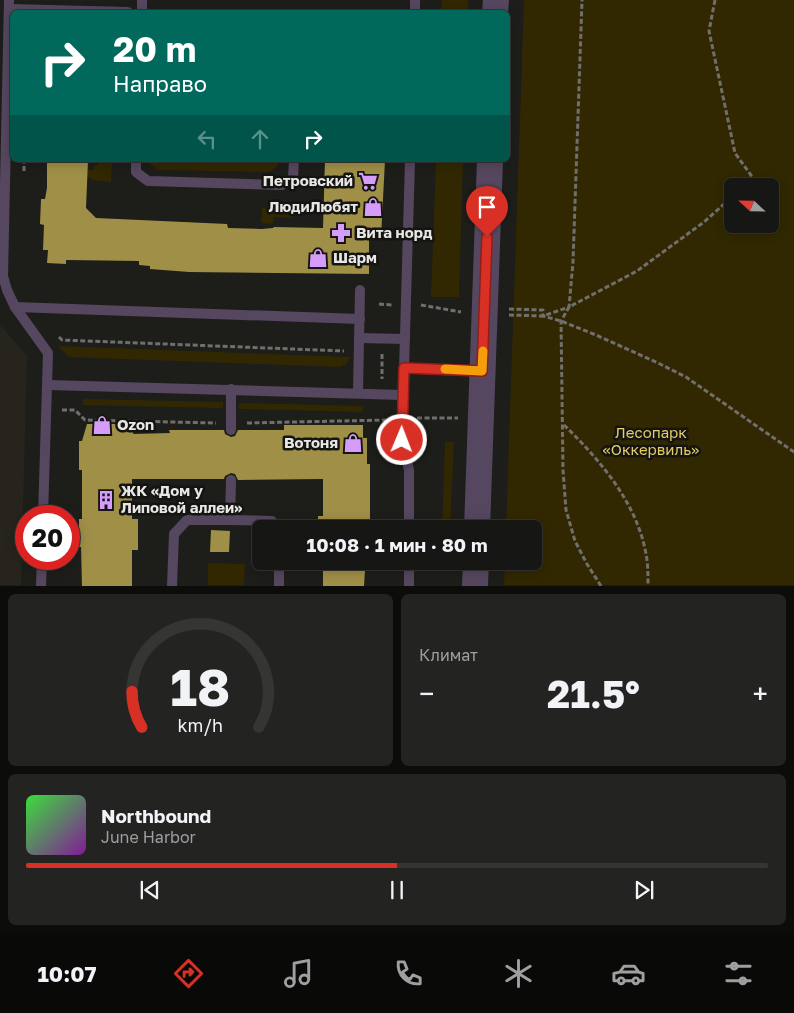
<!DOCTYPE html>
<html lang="ru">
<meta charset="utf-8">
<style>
body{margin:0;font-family:"Golos Text",sans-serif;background:#232322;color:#f1f3f6;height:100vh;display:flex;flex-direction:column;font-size:19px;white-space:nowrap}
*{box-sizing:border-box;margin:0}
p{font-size:16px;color:#9e9fa0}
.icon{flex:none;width:28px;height:28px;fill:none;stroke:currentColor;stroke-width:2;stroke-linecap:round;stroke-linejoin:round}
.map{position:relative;height:586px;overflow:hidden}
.drawer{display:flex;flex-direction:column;gap:8px;padding:8px;background:#0c0c0b;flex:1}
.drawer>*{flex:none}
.hud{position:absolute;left:10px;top:10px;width:500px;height:152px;border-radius:8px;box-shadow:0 2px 12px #0003,0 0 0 1px #353534;background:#00695c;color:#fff;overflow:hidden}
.needle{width:32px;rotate:292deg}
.buttons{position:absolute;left:724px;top:178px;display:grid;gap:10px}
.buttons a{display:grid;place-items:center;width:55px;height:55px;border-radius:8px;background:#161614;box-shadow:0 2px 12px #0003,0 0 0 1px #353534;font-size:25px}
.speed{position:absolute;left:15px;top:505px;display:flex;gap:10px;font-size:25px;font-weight:700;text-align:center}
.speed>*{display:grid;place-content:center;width:65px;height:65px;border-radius:50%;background:#161614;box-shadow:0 2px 12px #0003,0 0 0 1px #353534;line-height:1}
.speed .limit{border:8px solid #d22;background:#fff;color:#111}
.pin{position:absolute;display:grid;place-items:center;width:42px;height:42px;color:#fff;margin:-51px -21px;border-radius:50% 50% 50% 0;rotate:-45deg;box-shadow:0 0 5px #0007}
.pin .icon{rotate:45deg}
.me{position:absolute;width:55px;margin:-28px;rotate:1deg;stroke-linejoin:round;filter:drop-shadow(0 0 4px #0008)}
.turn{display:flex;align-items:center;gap:18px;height:105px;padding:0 20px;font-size:22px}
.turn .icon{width:65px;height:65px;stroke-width:2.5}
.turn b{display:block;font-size:35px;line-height:42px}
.lanes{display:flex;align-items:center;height:48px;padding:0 20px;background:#0003;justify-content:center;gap:25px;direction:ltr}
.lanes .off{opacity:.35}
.big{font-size:38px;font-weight:700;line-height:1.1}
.drawer .tile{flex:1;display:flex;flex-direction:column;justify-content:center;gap:8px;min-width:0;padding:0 18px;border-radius:8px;background:#232322}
.drawer .dial{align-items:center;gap:0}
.dial svg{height:130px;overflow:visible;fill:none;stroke:#353534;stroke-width:7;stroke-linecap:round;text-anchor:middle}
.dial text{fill:#f1f3f6;stroke:none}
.song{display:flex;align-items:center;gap:15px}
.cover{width:60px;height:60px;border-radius:8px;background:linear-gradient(135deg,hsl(120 70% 55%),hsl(290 70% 35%))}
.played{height:5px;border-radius:2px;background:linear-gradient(90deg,#d93025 50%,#353534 50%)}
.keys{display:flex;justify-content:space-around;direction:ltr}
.heat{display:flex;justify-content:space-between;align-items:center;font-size:28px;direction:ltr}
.drawer .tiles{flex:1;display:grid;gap:8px;grid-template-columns:1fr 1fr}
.tile:last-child{grid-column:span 2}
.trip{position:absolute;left:252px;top:520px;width:290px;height:50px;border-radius:8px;background:#161614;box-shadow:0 2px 12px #0003,0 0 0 1px #353534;font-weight:700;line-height:50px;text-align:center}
.menu{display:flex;height:80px;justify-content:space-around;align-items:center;background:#090908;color:#9e9fa0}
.menu .icon{width:35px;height:35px}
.menu .selected{color:#d93025}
.menu b{font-size:22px;color:#f1f3f6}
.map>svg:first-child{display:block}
.built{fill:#26241c}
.green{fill:#312802;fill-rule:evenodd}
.building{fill:#a08f47}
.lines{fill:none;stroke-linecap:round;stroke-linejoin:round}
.path{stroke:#706f6d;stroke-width:3;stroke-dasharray:5 2.5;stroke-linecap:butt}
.service{stroke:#55475f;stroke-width:10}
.tertiary{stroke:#55475f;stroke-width:26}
.route-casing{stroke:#8d1f18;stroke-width:12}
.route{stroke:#d93025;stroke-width:9}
.slow{stroke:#f59e0b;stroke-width:9}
.labels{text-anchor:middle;stroke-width:5;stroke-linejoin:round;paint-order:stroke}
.poi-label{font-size:15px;font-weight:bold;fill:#e8e7e5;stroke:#141411;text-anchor:start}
.park-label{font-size:15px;fill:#e4cc66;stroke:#141411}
</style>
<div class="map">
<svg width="794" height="586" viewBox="0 0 794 586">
<rect width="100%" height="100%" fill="#1d1d1a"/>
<path class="built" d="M0,325L27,356L21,585H0Z"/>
<g class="green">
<path d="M442,0H468V12H441Z"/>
<path d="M524,0H794V585H504L505,561H534V529H506ZM732,186H770V224H732Z"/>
<path d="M98,160H112L111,182L91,180V178L87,177V170H94V165H98Z"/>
<path d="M149,160H280C278,166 274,171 267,172L159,170L150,164Z"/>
<path d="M436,160H463L459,297H431Z"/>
<path d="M262,208L292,209V218L274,217L273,224L261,223Z"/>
<path d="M58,346L350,357L346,364L341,367L69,357Z"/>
<path d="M83,399L223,402V408L83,405Z"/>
<path d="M239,403L363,406V412L239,409Z"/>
<path d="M445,442H454L450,529H442Z"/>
<path d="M208,563L245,564L244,585H208Z"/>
</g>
<g class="building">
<path d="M47,160H88L86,208L96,218L227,224L228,228L262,229L273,228L274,227L323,228L325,160H385L381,238L369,228V274L189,272L150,269V266L139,265V261L66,260V264L47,263L48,250H43L44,225L40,224L41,199H45L47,188Z"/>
<path d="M87,424H122L123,430H134L133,434L170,433L169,430H224L225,434L231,437L235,436L238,430H284V425H363V438H367V464H370V529H318V516H323V479L238,480L235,474L231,473L225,476L224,479H132V519H138V550H132V586H82L81,547H79V519H82V470H79V441H82Z"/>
<path d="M211,530L230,531L229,552H210Z"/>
<path d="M318,561H369V570H365L364,586H323V568H317Z"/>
</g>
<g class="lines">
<g class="path">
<path d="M715,0L709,31L735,153L753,178L744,186"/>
<path d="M24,171V160"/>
<path d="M379,304L392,305"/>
<path d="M421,305L461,312"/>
<path d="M509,309L543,310V316L561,321L596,335L658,363L686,377L794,452"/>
<path d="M509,315L543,316L569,307L573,262L582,0"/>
<path d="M59,337L62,340L344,351"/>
<path d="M382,354V379"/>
<path d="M62,410H75L85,420L216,423"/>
<path d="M417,418H458"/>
<path d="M247,423L386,420"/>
<path d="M564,425C600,460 637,503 646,554C648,564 648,575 648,586"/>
<path d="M601,586L587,564L575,541L566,510L563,470L561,321L569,307L637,271L704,222L732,197"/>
</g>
<g class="service">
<path d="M9,0L3,276L7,290L15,307L48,353L43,516"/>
<path d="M9,9L128,12"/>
<path d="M142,12V0"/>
<path d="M415,12V0"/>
<path d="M136,160V172L148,181L282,185L293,178L294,160"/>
<path d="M15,307L360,319"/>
<path d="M359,338L405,339"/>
<path d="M404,368L482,371"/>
<path d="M48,385L403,395"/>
<path d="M231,389V430"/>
<path d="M358,392L360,290"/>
<path d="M230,520L272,521L276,529"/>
<path d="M409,529V470L402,440L410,160"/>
<path d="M41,586L42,559"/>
<path d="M172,586L174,534L187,520H230L231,480"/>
<path d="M279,586V561"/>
<path d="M409,586V561"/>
</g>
<g class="tertiary">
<path d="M495,12L496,0"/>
<path d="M477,529L490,160"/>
<path d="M475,586L476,561"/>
</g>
</g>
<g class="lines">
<g class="route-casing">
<path id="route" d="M402,440L404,368L482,371L487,237"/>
</g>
<use href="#route" class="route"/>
<path class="slow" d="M445,369L482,371L483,351"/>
</g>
<defs>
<g id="supermarket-bare" transform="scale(1.5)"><path d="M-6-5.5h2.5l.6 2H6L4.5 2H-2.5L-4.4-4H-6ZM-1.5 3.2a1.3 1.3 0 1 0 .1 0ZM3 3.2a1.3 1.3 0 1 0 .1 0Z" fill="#d59cfb" stroke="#141411" stroke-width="2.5" paint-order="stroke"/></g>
<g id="shop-bare" transform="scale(1.5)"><path d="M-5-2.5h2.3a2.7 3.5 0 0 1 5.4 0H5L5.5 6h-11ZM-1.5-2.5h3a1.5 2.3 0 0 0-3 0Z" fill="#d59cfb" stroke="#141411" stroke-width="2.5" paint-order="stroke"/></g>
<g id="pharmacy-bare" transform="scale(1.5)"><path d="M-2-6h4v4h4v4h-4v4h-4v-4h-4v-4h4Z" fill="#d59cfb" stroke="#141411" stroke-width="2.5" paint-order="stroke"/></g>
<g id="building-bare" transform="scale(1.5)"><path d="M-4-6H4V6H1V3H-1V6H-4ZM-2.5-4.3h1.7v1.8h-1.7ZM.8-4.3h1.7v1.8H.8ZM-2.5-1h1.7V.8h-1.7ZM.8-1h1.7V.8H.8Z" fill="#d59cfb" stroke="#141411" stroke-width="2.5" paint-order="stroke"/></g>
</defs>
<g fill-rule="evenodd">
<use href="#supermarket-bare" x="368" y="181"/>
<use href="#shop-bare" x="373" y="207"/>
<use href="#pharmacy-bare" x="341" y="233"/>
<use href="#shop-bare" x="318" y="258"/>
<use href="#shop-bare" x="102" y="425"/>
<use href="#shop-bare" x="353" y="443"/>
<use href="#building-bare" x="106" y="500"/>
</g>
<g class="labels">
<g class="poi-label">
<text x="353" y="186" text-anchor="end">Петровский</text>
<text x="358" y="212" text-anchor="end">ЛюдиЛюбят</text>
<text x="356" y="238">Вита норд</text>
<text x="333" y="263">Шарм</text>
<text x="117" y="430">Ozon</text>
<text x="338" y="448" text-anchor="end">Вотоня</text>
<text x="121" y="496">ЖК «Дом у<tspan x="121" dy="17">Липовой аллеи»</tspan></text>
</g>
<g class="park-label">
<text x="651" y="438">Лесопарк<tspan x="651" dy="17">«Оккервиль»</tspan></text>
</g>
</g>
</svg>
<div class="buttons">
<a><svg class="needle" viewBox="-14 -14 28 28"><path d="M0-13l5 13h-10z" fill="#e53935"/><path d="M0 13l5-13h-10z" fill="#9e9fa0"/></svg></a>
</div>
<div class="speed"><div class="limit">20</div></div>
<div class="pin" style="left:487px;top:237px;background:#d93025"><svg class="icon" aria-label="arrive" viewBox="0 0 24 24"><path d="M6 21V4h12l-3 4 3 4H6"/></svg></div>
<svg class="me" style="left:402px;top:440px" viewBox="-20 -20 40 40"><circle r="17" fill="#d93025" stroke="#fff" stroke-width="3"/><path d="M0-11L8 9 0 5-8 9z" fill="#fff"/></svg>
<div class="trip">10:08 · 1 мин · 80 m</div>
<div class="hud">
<div class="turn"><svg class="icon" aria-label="right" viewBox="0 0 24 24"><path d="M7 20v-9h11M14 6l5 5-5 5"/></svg><div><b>20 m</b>Направо</div></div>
<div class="lanes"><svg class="icon off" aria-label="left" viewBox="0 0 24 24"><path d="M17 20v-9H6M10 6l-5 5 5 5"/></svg><svg class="icon off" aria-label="ahead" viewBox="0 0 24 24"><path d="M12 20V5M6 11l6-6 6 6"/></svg><svg class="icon" aria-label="right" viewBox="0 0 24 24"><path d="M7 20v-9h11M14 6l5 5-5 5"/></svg></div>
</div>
</div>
<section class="drawer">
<div class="tiles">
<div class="tile dial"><svg viewBox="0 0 100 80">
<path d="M14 69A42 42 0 1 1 86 69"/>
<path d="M14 69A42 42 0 0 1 8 47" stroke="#d93025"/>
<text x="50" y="56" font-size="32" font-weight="700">18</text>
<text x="50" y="72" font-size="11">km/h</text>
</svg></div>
<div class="tile"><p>Климат</p>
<div class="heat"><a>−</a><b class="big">21.5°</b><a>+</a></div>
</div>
<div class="tile">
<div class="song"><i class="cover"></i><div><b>Northbound</b><p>June Harbor</p></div></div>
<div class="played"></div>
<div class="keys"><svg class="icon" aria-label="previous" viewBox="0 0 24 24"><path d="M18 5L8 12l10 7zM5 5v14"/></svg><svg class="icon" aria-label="pause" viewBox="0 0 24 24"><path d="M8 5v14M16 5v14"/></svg><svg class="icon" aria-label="next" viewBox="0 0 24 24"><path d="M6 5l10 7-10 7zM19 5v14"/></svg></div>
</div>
</div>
</section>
<nav class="menu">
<b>10:07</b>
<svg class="icon selected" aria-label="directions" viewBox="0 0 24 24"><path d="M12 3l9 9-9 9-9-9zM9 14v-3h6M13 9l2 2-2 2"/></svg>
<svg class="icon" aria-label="music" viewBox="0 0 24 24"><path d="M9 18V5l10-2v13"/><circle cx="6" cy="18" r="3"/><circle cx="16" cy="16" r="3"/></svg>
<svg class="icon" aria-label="phone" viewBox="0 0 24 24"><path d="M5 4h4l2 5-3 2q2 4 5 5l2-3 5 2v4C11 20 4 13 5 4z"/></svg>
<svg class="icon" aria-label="climate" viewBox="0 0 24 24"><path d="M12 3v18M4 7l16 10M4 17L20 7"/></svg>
<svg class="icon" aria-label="car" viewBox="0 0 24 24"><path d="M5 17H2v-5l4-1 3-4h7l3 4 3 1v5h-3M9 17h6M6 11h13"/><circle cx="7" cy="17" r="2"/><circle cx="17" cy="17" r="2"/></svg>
<svg class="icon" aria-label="filters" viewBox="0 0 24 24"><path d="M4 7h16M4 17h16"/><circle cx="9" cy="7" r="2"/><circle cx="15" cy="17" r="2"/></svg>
</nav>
